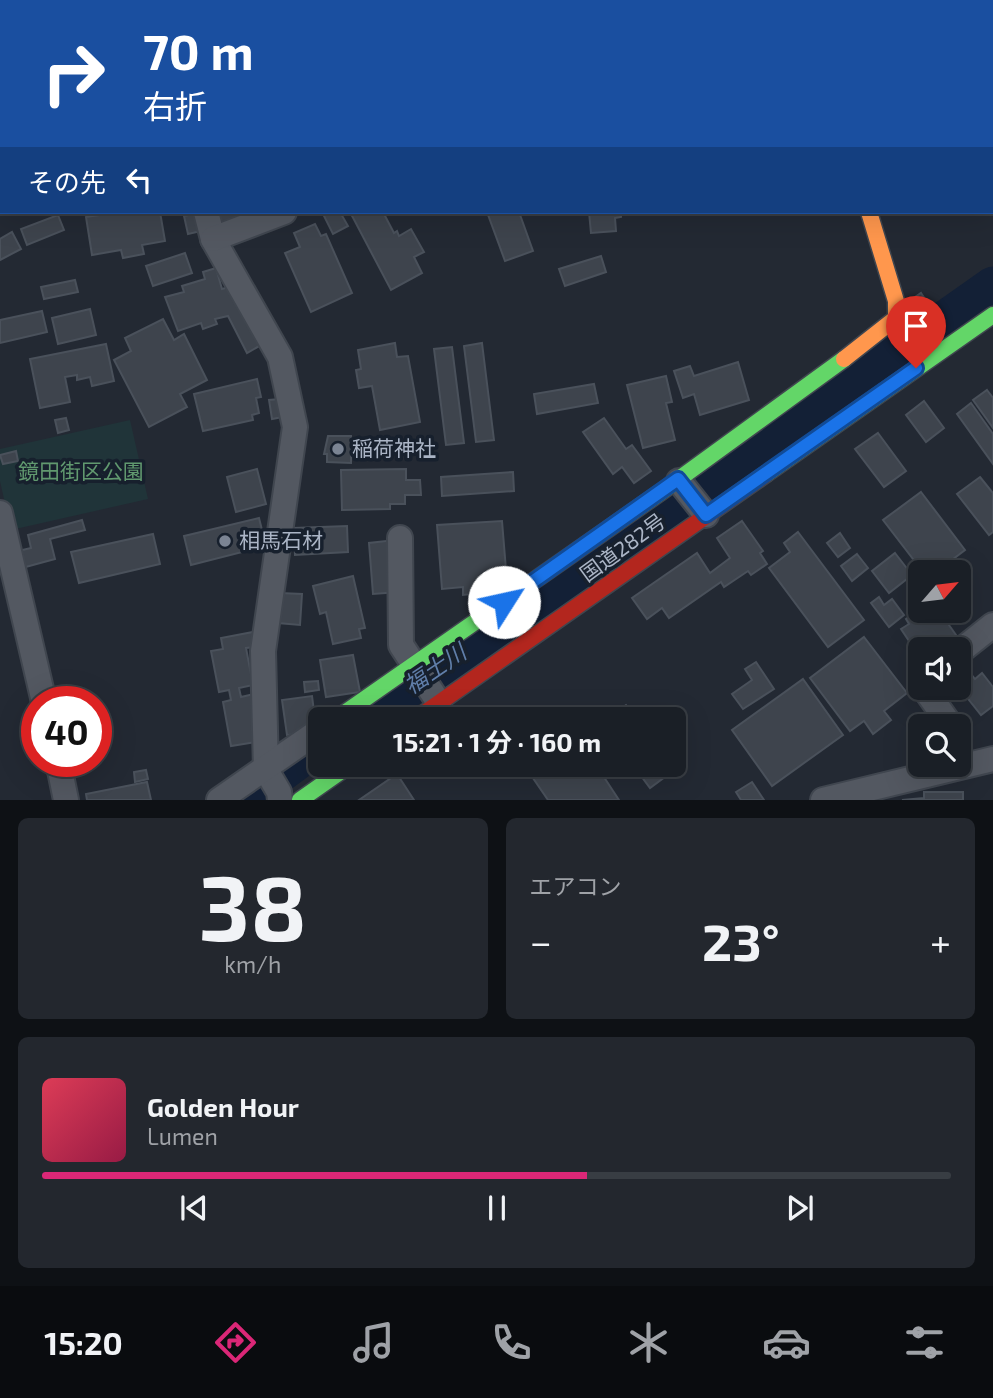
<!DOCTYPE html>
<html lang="ja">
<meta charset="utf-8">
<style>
body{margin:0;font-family:"Exo 2","Noto Sans JP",sans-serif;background:#23272e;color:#f1f3f6;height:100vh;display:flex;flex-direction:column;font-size:26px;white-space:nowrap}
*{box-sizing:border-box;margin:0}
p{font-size:23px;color:#9fa2a7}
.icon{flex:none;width:38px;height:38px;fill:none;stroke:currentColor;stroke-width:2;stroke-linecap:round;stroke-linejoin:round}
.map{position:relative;height:800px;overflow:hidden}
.drawer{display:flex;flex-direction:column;gap:18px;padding:18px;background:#0e1115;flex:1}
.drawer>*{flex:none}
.guide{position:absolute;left:0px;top:0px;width:994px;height:214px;box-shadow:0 7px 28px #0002,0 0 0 2px #383d43;background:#1a4fa0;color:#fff;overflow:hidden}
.needle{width:46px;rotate:62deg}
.controls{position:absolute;left:908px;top:560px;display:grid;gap:14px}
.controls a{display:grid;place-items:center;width:63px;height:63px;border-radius:10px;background:#1a1f26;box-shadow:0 7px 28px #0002,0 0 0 2px #383d43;font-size:35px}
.speed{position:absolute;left:21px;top:686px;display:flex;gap:14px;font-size:35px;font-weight:700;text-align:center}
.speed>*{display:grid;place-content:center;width:91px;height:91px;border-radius:50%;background:#1a1f26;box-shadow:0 7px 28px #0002,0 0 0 2px #383d43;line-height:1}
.speed .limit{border:10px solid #d22;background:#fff;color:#111}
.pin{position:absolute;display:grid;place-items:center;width:60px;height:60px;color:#fff;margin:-72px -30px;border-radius:50% 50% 50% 0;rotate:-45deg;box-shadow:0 0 7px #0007}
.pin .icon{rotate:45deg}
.me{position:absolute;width:77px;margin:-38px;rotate:55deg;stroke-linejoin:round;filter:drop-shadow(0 0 5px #0008)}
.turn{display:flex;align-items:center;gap:24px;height:147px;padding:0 28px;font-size:32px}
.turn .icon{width:91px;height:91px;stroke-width:2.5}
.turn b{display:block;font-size:49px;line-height:60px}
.then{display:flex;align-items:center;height:66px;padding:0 28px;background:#0003;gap:14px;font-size:26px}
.big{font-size:52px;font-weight:700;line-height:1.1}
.drawer .widget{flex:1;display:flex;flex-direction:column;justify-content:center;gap:10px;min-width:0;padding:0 24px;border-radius:10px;background:#23272e}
.drawer .dial{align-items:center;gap:0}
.dial b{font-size:91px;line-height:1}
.song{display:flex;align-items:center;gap:21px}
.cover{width:84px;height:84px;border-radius:10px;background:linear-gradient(135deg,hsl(350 70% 55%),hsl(340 70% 35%))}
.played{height:7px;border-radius:4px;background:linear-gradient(90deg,#db2777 60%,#383d43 60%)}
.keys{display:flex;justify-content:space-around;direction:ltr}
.heat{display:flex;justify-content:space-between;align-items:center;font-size:38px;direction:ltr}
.drawer .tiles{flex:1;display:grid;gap:18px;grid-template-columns:1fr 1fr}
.widget:last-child{grid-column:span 2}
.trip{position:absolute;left:308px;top:707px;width:378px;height:70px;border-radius:10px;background:#1a1f26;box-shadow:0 7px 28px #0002,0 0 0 2px #383d43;font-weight:700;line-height:70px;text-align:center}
.dock{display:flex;height:112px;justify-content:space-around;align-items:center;background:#0a0c0f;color:#9fa2a7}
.dock .icon{width:49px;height:49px}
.dock .on{color:#db2777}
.dock b{font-size:32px;color:#f1f3f6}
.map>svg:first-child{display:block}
.green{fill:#203439}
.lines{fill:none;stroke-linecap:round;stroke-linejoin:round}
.river{stroke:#132036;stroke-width:37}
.building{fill:#3e444d;stroke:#4a515b;stroke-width:2}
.street-casing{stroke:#40464f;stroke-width:28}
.fast-casing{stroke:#40464f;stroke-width:19}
.slow-casing{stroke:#40464f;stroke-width:19}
.jam-casing{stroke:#40464f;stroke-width:19}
.street{stroke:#535861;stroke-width:24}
.fast{stroke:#63d668;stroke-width:16}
.slow{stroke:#ff974d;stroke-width:16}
.jam{stroke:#b3261e;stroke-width:16}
.route-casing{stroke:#114b97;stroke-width:18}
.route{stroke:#1a73e8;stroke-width:12}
.poi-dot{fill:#7b8493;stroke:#17202d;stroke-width:2.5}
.labels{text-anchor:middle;stroke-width:7;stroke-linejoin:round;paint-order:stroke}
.poi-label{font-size:21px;fill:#abb5c6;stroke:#17202d;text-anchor:start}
.park-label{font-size:21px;fill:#61996f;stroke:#17202d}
.street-label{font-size:21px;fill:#abb5c6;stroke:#17202d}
.water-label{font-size:23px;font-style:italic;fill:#607ea9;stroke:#17202d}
</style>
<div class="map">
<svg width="993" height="800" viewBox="0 0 993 800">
<rect width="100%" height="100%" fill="#232933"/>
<path class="green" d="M130,420L148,499L11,530L0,481V449Z"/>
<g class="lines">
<g class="river">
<path d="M362,719L457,658L686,501L993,285"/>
<path d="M245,800L320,745"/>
</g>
</g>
<g class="building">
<path d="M120,212H160L165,241L142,245L144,254L123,258L121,250L92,255L86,217Z"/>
<path d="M215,212H240L235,214L237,220L223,228Z"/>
<path d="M331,212H340L348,226L333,234L324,216Z"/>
<path d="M350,212H383L394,233L397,231L399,236L411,229L424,252L414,257L422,273L391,290Z"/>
<path d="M487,212H519L533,251L505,261Z"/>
<path d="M589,212H621V217L615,218L616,231L591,233Z"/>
<path d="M198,213L201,231L188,234L184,216Z"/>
<path d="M58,215L64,230L27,245L21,229Z"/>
<path d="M315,224L321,236L326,234L352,293L311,312L285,253L300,247L294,233Z"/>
<path d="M12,232L21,249L0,260V239Z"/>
<path d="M185,253L192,273L153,286L146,266Z"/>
<path d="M601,256L606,272L565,286L559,269Z"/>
<path d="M216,268L222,289L229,287L261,345L247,353L228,316L215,319L217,324L203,329L201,323L178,331L165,297L184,292L182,286L205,279L203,272Z"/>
<path d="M75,280L78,292L44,299L41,287Z"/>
<path d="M921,293L927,302L911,313L905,304Z"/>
<path d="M90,309L96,335L58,344L52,318Z"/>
<path d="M42,311L47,332L0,343V320Z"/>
<path d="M163,319L174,340L184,334L207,380L180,394L187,407L149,427L114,360L131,351L125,338Z"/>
<path d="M395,343L397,357L408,356L420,422L380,430L372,386L359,388L356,370L361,369L358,350Z"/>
<path d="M482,343L494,440L476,442L464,346Z"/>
<path d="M106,344L114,381L92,386L90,377L77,380V375L65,377L70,402L40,408L30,359Z"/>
<path d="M452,347L464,443L446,445L434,349Z"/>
<path d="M738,362L749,400L700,415L694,394L683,398L674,371L690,366L694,376Z"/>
<path d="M666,376L672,402L666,403L675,440L643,448L627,385Z"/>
<path d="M257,379L261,397L256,398L259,413L252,415L253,420L203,431L194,394Z"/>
<path d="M594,384L598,403L537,414L534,394Z"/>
<path d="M987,390L993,398V428L973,400Z"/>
<path d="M280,399L283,417L272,419L269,400Z"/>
<path d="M924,401L944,428L926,442L906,415Z"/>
<path d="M971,403L993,434V464L957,414Z"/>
<path d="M66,418L69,430L58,433L55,420Z"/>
<path d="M604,418L626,449L632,445L651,471L634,483L622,467L613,474L583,432Z"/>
<path d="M878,433L906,471L884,487L855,449Z"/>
<path d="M328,436H351V463L327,462V454H324Z"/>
<path d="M16,451L18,461L3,464L0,455Z"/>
<path d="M257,469L266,504L236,512L227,477Z"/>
<path d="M406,469V480H420L421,495H405V504H390V509L342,510L341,470Z"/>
<path d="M513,472L514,491L442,496L441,477Z"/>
<path d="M980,477L993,493V532L989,535L957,494Z"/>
<path d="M921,492L965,550L936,572H923L883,520Z"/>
<path d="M259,518L266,546L191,565L184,536Z"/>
<path d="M82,520L85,530L50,539L55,559L22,568L18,551L31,548L28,535Z"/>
<path d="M502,521L507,582L482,583V593L463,595V587L442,589L437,525Z"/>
<path d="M742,521L763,551L760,553L767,564L751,575L748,571L724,587L721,582L669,618L662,608L647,619L632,598L697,553L710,573L730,558L717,538Z"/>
<path d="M347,526L348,552L295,555L294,528Z"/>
<path d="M798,532L864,620L828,647L769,568L790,552L784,543Z"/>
<path d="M840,533L850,548L838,557L827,543Z"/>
<path d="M153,534L160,564L79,583L71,552Z"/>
<path d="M395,540L399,592L373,594L369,543Z"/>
<path d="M895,553L912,575L889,593L872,571Z"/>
<path d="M857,554L868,568L852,581L841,566Z"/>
<path d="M353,576L365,628L359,629L361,638L333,644L326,612L320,614L313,586Z"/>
<path d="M280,593L302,594L300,625L278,623Z"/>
<path d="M879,597L884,605L892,599L904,615L889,627L871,603Z"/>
<path d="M920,609L939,611L956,635L935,649H927L921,642L913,647L901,629L909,624L906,619Z"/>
<path d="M253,632L256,647L246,648L253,685L239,688L241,697L254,694L263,741L231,746L223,702L231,700L229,690L219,692L211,651L223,649L221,638Z"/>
<path d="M864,637L907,693L884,711L891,720L873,734L864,721L850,731L810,678Z"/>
<path d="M353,655L360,692L326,697L320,660Z"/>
<path d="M756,662L774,689L743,709L732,694L752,680L745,669Z"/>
<path d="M967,669L975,679L982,673L993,687V706L981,715L965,695L969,692L959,679V676Z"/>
<path d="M803,679L843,735L772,786L732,730Z"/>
<path d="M318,681L319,690L305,692L304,682Z"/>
<path d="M312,696L315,719L307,720L309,733L287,735L282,700Z"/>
<path d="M626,705L636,719H605Z"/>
<path d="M524,765H596L619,800H548Z"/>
<path d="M633,765H669L673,771L650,788Z"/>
<path d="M146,770L148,779L135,782L134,772Z"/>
<path d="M397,774L414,800H359Z"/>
<path d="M147,782L151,800H87L86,794Z"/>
<path d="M752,782L764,800H741L736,792Z"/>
<path d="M924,792H963V800H902L924,798Z"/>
</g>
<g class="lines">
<g class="street-casing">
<g id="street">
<path d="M33,0V2"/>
<path d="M561,0V2"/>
<path d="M794,0L795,2"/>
<path d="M219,2V0"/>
<path d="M425,2L430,0"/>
<path d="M0,163L2,162"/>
<path d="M206,212L213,239L280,357L295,427L263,651L266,770L279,792L280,800"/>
<path d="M213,239L284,212"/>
<path d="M679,481L706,515"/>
<path d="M0,513L44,702"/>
<path d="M400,538L401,645L439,703"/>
<path d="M959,652L993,625"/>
<path d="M924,688L951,726"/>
<path d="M58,761L66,800"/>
<path d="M219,800L320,730"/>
<path d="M823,800L993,759"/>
</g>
</g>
<g class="fast-casing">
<g id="fast">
<path d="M766,474L993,315"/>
<path d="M336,719L661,492L844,359"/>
<path d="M300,800L350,765"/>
</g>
</g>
<g class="slow-casing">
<path id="slow" d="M844,359L896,318V301L869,212"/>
</g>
<g class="jam-casing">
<path id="jam" d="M416,719L766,474"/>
</g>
<use href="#street" class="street"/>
<use href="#fast" class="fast"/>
<use href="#slow" class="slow"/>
<use href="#jam" class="jam"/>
</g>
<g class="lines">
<g class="route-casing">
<path id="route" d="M504,602L678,479L706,515L916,368"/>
</g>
<use href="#route" class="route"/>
</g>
<g class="poi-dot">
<circle cx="338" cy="449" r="7"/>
<circle cx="225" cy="541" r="7"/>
</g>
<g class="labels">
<g class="poi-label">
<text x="352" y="456">稲荷神社</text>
<text x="239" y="548">相馬石材</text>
</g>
<g class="park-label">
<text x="81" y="479">鏡田街区公園</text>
</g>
<g class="street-label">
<text transform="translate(623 548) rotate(-36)" y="7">国道282号</text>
</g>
<g class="water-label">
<text transform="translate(435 669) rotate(-34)" y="8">福士川</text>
</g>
</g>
</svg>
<div class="controls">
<a><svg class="needle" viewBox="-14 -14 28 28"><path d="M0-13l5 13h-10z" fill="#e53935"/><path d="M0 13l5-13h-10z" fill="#9fa2a7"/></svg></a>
<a><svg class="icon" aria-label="sound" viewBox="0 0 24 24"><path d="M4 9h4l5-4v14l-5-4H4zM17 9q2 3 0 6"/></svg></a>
<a><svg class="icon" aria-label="search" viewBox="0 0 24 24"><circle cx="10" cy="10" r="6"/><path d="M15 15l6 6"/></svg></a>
</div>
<div class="speed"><div class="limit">40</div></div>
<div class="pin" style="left:916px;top:368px;background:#d93025"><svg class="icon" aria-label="arrive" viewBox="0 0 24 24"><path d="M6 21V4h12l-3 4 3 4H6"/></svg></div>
<svg class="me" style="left:504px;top:602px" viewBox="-20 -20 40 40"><circle r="19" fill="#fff"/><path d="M0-13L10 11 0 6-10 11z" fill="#1a73e8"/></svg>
<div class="trip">15:21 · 1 分 · 160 m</div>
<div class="guide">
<div class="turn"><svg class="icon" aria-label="right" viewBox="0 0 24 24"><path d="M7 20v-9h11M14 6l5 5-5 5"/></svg><div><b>70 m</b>右折</div></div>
<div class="then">その先<svg class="icon" aria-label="left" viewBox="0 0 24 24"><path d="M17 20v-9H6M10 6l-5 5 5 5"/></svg></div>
</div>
</div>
<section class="drawer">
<div class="tiles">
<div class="widget dial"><b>38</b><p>km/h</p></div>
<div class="widget"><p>エアコン</p>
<div class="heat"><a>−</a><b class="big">23°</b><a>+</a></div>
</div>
<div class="widget">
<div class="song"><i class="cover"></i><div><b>Golden Hour</b><p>Lumen</p></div></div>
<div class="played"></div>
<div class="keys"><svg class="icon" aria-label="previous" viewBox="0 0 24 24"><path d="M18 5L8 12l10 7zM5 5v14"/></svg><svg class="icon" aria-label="pause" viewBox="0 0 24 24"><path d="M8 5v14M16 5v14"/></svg><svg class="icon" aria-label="next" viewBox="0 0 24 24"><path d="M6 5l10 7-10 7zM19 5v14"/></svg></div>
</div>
</div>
</section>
<nav class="dock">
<b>15:20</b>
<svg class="icon on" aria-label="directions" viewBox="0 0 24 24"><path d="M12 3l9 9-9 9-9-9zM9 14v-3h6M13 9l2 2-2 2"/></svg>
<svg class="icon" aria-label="music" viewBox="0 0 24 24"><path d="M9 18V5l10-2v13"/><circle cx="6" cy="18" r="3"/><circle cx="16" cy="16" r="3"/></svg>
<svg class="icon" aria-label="phone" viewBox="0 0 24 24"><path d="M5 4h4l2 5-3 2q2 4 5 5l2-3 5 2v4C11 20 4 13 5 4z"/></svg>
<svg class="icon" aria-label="climate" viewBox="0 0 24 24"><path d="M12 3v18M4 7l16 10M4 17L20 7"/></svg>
<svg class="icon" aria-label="car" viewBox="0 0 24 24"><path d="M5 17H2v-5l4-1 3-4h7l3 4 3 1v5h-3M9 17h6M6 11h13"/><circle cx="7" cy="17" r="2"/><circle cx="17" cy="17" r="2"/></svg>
<svg class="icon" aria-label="filters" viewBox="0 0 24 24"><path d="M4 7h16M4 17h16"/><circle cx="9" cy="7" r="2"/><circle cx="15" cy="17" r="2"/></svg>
</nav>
